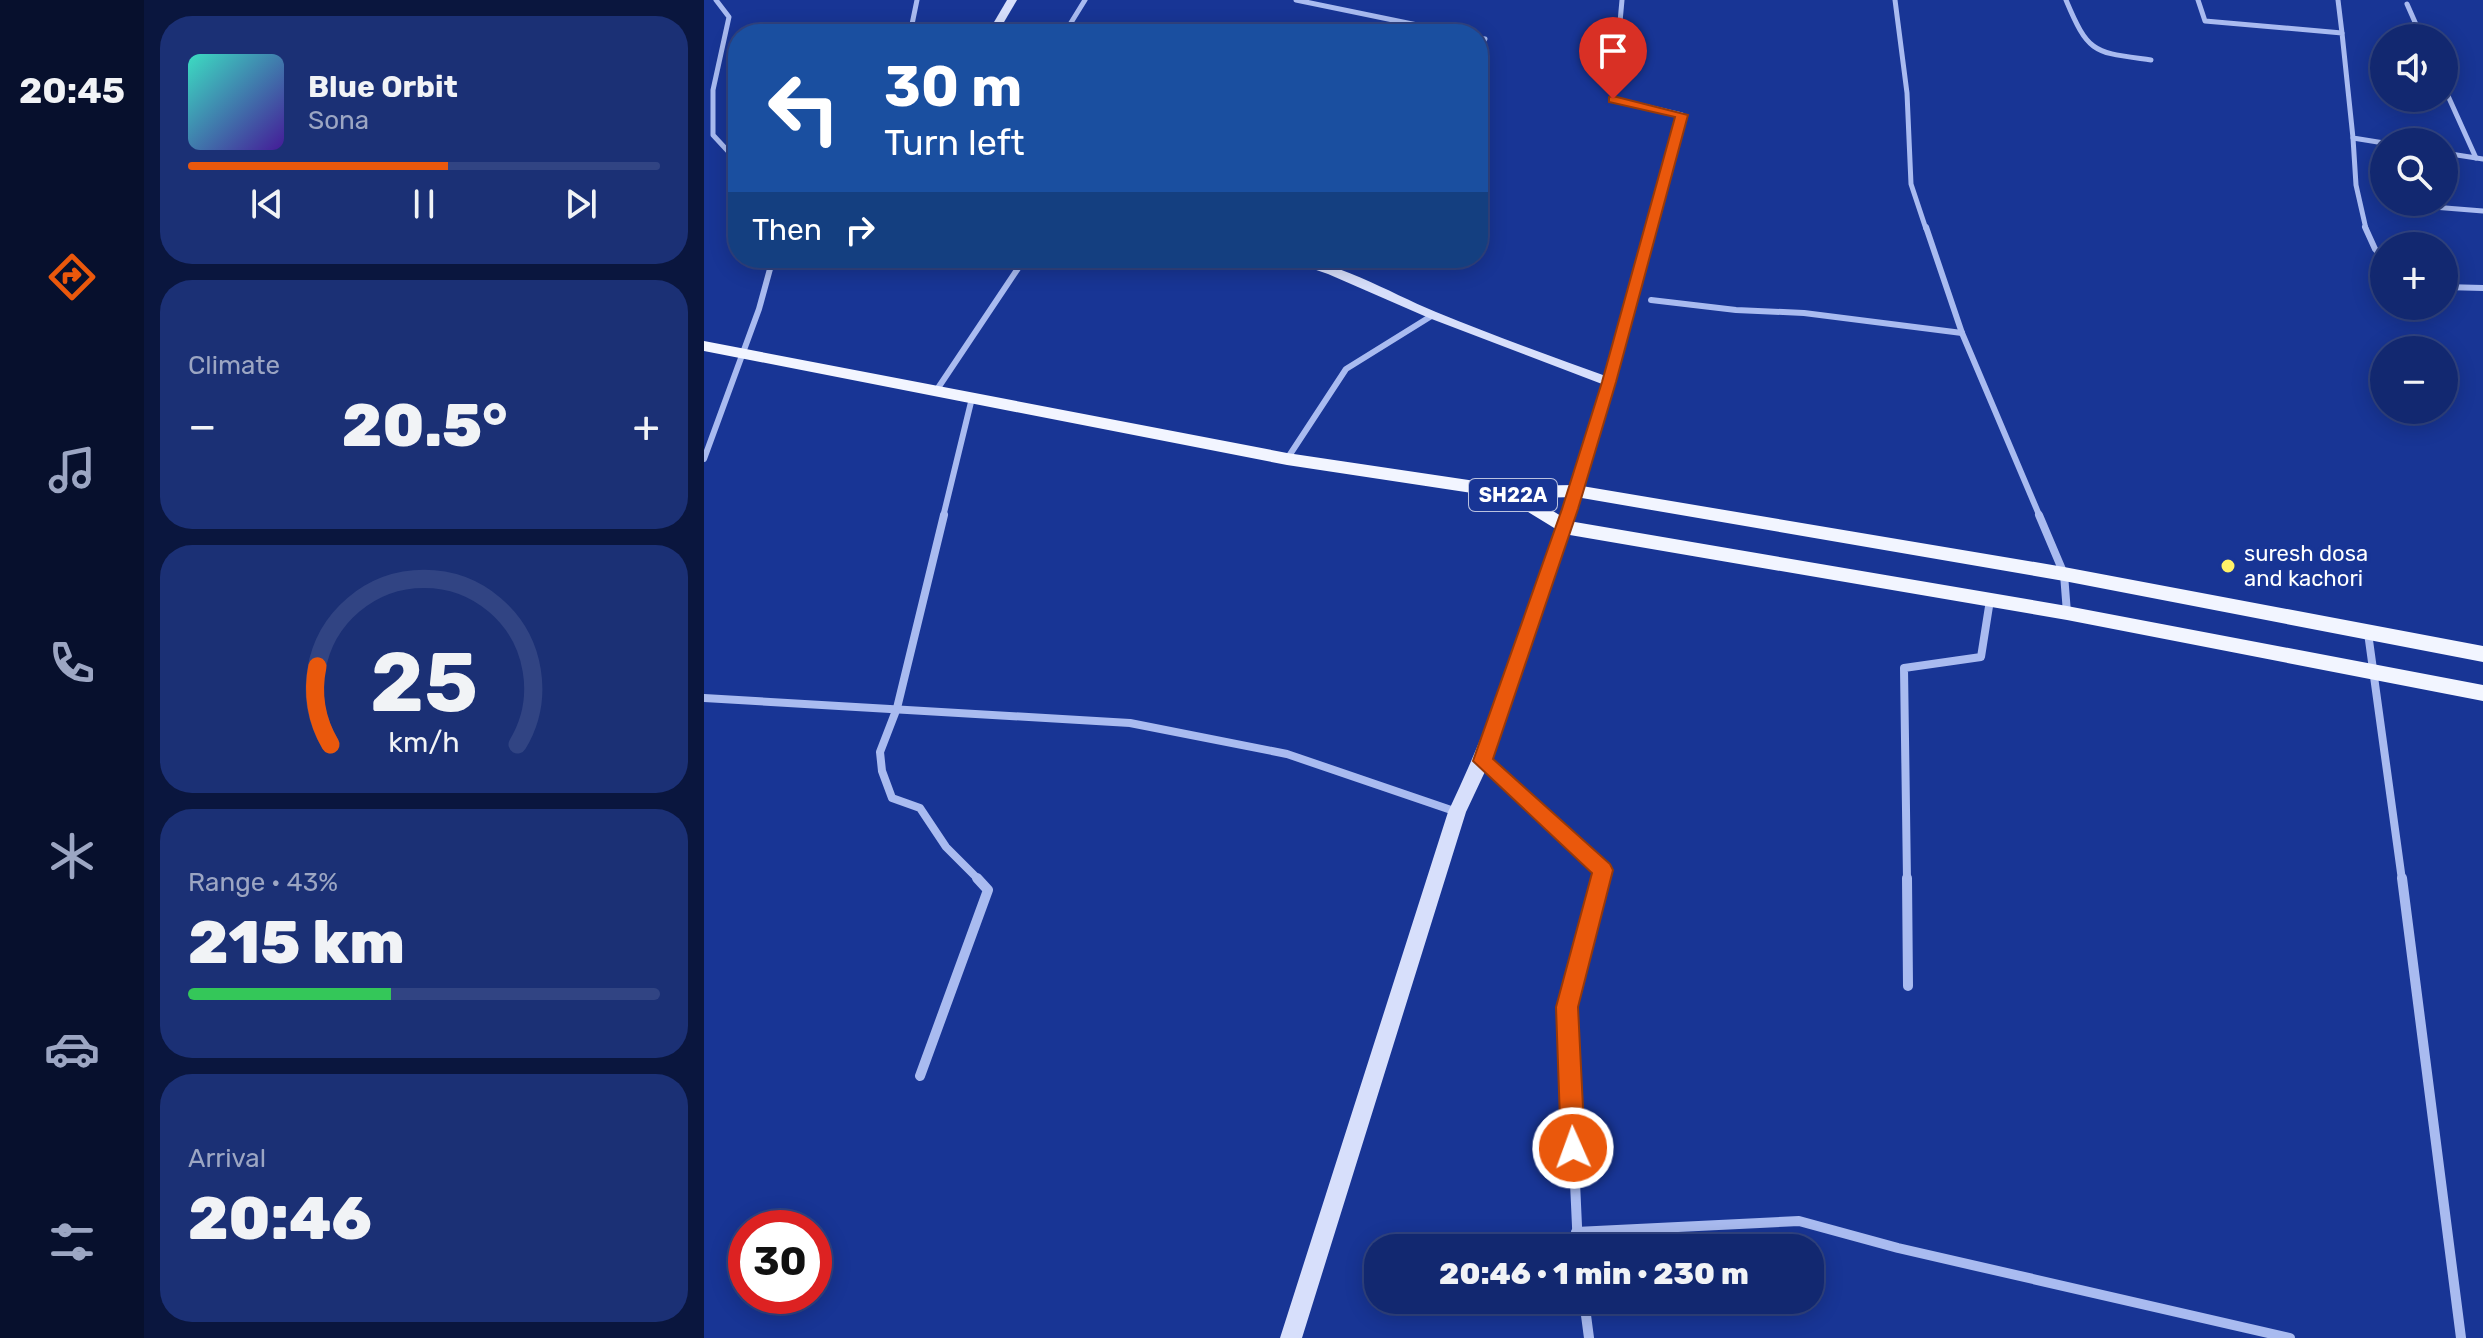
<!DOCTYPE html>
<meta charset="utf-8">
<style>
body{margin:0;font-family:Rubik,sans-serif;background:#1b3075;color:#f1f3f6;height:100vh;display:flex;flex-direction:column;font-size:30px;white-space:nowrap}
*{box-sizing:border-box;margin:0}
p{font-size:26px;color:#9ca6c3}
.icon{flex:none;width:44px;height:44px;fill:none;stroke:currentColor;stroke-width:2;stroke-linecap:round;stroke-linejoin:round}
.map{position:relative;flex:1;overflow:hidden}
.panel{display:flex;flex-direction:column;gap:16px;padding:16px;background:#0a163e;width:560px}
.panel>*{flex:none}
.banner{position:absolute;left:24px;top:24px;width:760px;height:244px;border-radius:32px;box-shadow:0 4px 20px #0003,0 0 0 2px #314483;background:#1a4fa0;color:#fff;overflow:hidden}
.controls{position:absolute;left:1666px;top:24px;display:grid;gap:16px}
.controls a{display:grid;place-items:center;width:88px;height:88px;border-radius:50%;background:#122870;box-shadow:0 4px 20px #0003,0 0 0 2px #314483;font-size:40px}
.speed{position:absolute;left:24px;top:1210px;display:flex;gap:16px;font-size:40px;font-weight:700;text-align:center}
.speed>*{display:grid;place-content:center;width:104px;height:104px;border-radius:50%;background:#122870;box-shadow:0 4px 20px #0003,0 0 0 2px #314483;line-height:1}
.speed .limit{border:12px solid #d22;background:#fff;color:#111}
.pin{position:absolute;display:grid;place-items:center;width:68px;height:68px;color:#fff;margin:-82px -34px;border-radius:50% 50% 50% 0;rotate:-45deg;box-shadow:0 0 8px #0007}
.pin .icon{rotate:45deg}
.me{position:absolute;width:88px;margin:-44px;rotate:358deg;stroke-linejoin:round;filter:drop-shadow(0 0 6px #0008)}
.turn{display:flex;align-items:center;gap:28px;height:168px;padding:0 24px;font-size:36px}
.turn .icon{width:104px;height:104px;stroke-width:2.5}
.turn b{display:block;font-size:56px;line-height:68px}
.then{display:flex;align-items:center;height:76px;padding:0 24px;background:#0003;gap:16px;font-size:30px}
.big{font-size:60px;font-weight:800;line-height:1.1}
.panel .card{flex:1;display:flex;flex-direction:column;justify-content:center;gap:12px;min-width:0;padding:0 28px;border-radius:32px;background:#1b3075}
.panel .dial{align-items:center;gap:0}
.dial svg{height:208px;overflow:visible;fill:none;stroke:#314483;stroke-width:7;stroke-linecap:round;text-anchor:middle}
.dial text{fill:#f1f3f6;stroke:none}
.song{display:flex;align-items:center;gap:24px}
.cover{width:96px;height:96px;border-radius:12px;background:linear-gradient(135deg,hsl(170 70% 55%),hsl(260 70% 35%))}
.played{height:8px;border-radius:4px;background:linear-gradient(90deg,#ea580c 55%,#314483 55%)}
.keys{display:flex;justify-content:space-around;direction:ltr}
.heat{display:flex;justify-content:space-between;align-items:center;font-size:44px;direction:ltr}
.charge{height:12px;border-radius:6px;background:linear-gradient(90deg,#34c759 43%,#314483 0)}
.trip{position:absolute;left:660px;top:1234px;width:460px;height:80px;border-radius:32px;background:#122870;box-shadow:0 4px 20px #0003,0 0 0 2px #314483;font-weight:800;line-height:80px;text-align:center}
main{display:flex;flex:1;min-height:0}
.tab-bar{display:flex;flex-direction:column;width:144px;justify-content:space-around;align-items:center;background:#07102d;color:#9ca6c3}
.tab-bar .icon{width:56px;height:56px}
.tab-bar .on{color:#ea580c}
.tab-bar b{font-size:36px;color:#f1f3f6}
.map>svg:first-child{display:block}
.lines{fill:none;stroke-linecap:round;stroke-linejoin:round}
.street-far3{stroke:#a9bbf0;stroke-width:5}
.street-far2{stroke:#a9bbf0;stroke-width:6}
.street-far1{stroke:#a9bbf0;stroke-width:8}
.street{stroke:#a9bbf0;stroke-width:10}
.secondary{fill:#d7dffb;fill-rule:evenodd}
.primary{fill:#f2f5ff;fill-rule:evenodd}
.route{fill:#ea580c;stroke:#983908;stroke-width:2}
.poi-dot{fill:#fff268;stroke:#183595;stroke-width:3}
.labels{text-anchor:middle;stroke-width:8;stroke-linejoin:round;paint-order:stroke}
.shield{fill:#183595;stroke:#bac2df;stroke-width:2}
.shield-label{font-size:20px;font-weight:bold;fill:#fff}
.poi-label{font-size:22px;fill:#fff;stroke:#183595;text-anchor:start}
</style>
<main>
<nav class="tab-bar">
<b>20:45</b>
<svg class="icon on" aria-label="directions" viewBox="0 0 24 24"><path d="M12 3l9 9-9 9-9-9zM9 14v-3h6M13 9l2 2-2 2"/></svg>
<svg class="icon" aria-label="music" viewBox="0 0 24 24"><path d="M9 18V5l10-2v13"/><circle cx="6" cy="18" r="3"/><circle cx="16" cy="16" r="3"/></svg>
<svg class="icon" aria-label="phone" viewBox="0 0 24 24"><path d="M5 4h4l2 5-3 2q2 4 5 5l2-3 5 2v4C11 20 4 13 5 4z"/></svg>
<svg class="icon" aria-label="climate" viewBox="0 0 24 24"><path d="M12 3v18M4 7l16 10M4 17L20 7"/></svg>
<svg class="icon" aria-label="car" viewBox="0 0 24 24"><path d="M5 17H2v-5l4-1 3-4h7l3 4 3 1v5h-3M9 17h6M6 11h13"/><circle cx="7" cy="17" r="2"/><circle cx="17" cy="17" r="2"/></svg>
<svg class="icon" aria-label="filters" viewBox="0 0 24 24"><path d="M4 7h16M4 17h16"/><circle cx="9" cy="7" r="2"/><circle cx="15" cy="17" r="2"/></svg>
</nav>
<section class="panel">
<div class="card">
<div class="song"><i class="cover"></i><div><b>Blue Orbit</b><p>Sona</p></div></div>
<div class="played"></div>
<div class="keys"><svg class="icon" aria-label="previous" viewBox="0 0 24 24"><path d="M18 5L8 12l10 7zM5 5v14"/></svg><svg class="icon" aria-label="pause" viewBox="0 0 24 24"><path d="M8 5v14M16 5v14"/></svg><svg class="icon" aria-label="next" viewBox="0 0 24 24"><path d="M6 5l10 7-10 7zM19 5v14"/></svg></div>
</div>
<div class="card"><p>Climate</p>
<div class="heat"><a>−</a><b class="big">20.5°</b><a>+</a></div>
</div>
<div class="card dial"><svg viewBox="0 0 100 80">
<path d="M14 69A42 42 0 1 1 86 69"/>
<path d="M14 69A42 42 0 0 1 9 39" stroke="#ea580c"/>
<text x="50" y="56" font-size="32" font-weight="700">25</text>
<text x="50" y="72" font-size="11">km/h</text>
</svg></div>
<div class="card"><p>Range · 43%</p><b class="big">215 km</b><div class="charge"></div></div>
<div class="card"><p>Arrival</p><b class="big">20:46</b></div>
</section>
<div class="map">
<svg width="1779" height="1338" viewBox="0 0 1779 1338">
<rect width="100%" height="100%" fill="#183595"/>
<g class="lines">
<g class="street-far3">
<path d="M12,0L25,17L9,90V135L34,162"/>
<path d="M592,0L757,34"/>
<path d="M918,0L909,99L978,115L947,229"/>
<path d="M1191,0L1203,93L1207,184L1222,229"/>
<path d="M1362,0C1385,55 1390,52 1447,60"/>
<path d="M1494,0L1501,21L1638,33L1649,138L1680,143"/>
<path d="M1634,0L1638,33"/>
<path d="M1703,4L1718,38"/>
<path d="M206,34L213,0"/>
<path d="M360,34L381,0"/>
<path d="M774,38L781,39L774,50"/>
<path d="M1740,87L1772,158"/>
<path d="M1649,138L1652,185L1662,229"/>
<path d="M1740,153L1779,159"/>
<path d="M1729,207L1779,211"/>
</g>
<g class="street-far2">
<path d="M1222,227L1258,333L1336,517"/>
<path d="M1661,227L1671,249L1680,259"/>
<path d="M628,271L637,258"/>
<path d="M1740,287L1779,288"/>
<path d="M947,300L1032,310L1100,313L1258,333"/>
<path d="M905,382L947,227"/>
<path d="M232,391L321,258"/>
<path d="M0,459L55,309L69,258"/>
<path d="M583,459L642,369L729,315"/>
<path d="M239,517L268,398"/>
</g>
<g class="street-far1">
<path d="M240,515L193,708L176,752L178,771L188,798L216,808L242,847L275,880"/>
<path d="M1335,515L1360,574L1363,613"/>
<path d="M1664,633L1698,880"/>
<path d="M0,698L426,723L583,754L753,812"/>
<path d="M778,761L899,870L896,880"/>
<path d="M1203,880L1200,668L1277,657L1286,600"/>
</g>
<g class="street">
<path d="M1203,878L1204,986"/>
<path d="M1698,878L1757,1338"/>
<path d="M216,1076L284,890L273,878"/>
<path d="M872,1232L1095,1221L1194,1248L1586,1338"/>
<path d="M874,1248L863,1007L897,878"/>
<path d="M880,1300L885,1338"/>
</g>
<g class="secondary">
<path d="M303,0H313L293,34H283Z"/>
<path d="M577,258C631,258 683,292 732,312C790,336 850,357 910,379L912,382L867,527L786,761L762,812L598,1338H576L744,812C809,676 852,528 898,384L725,318L624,274Z"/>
</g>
<path class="primary" d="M0,341L583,453L805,486L872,485L1360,567L1779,646V662L1360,581L872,497L828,498L865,521L1363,606L1779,685V701L1363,620L860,534L801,498L583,465L0,351Z"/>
</g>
<path class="route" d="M909,96L984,115L912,382L874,509L789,759L906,864L909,870L874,1007L881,1148L877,1156L869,1160L860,1156L857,1148L852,1007L888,873L769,761L858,509L898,382L971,117L905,102V97Z"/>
<circle class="poi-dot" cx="1524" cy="566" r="8"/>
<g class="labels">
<rect class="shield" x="765" y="479" width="88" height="32" rx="6"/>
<g class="shield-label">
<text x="809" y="502">SH22A</text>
</g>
<g class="poi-label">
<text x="1540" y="561">suresh dosa<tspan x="1540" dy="25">and kachori</tspan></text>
</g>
</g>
</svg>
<div class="controls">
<a><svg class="icon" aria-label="sound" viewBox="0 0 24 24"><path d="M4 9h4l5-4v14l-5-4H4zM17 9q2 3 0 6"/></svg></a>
<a><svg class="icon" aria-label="search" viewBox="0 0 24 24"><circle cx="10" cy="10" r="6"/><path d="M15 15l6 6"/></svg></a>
<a>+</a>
<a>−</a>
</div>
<div class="speed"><div class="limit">30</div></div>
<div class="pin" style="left:909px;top:99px;background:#d93025"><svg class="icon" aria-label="arrive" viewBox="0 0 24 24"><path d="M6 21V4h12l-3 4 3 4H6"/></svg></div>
<svg class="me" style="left:869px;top:1148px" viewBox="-20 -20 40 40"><circle r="17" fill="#ea580c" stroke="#fff" stroke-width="3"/><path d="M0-11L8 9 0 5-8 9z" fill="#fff"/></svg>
<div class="trip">20:46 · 1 min · 230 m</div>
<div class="banner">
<div class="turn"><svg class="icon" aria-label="left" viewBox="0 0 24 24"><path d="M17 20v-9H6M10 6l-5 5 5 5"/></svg><div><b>30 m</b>Turn left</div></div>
<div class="then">Then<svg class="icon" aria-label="right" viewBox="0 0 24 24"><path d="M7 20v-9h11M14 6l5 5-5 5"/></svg></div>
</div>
</div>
</main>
